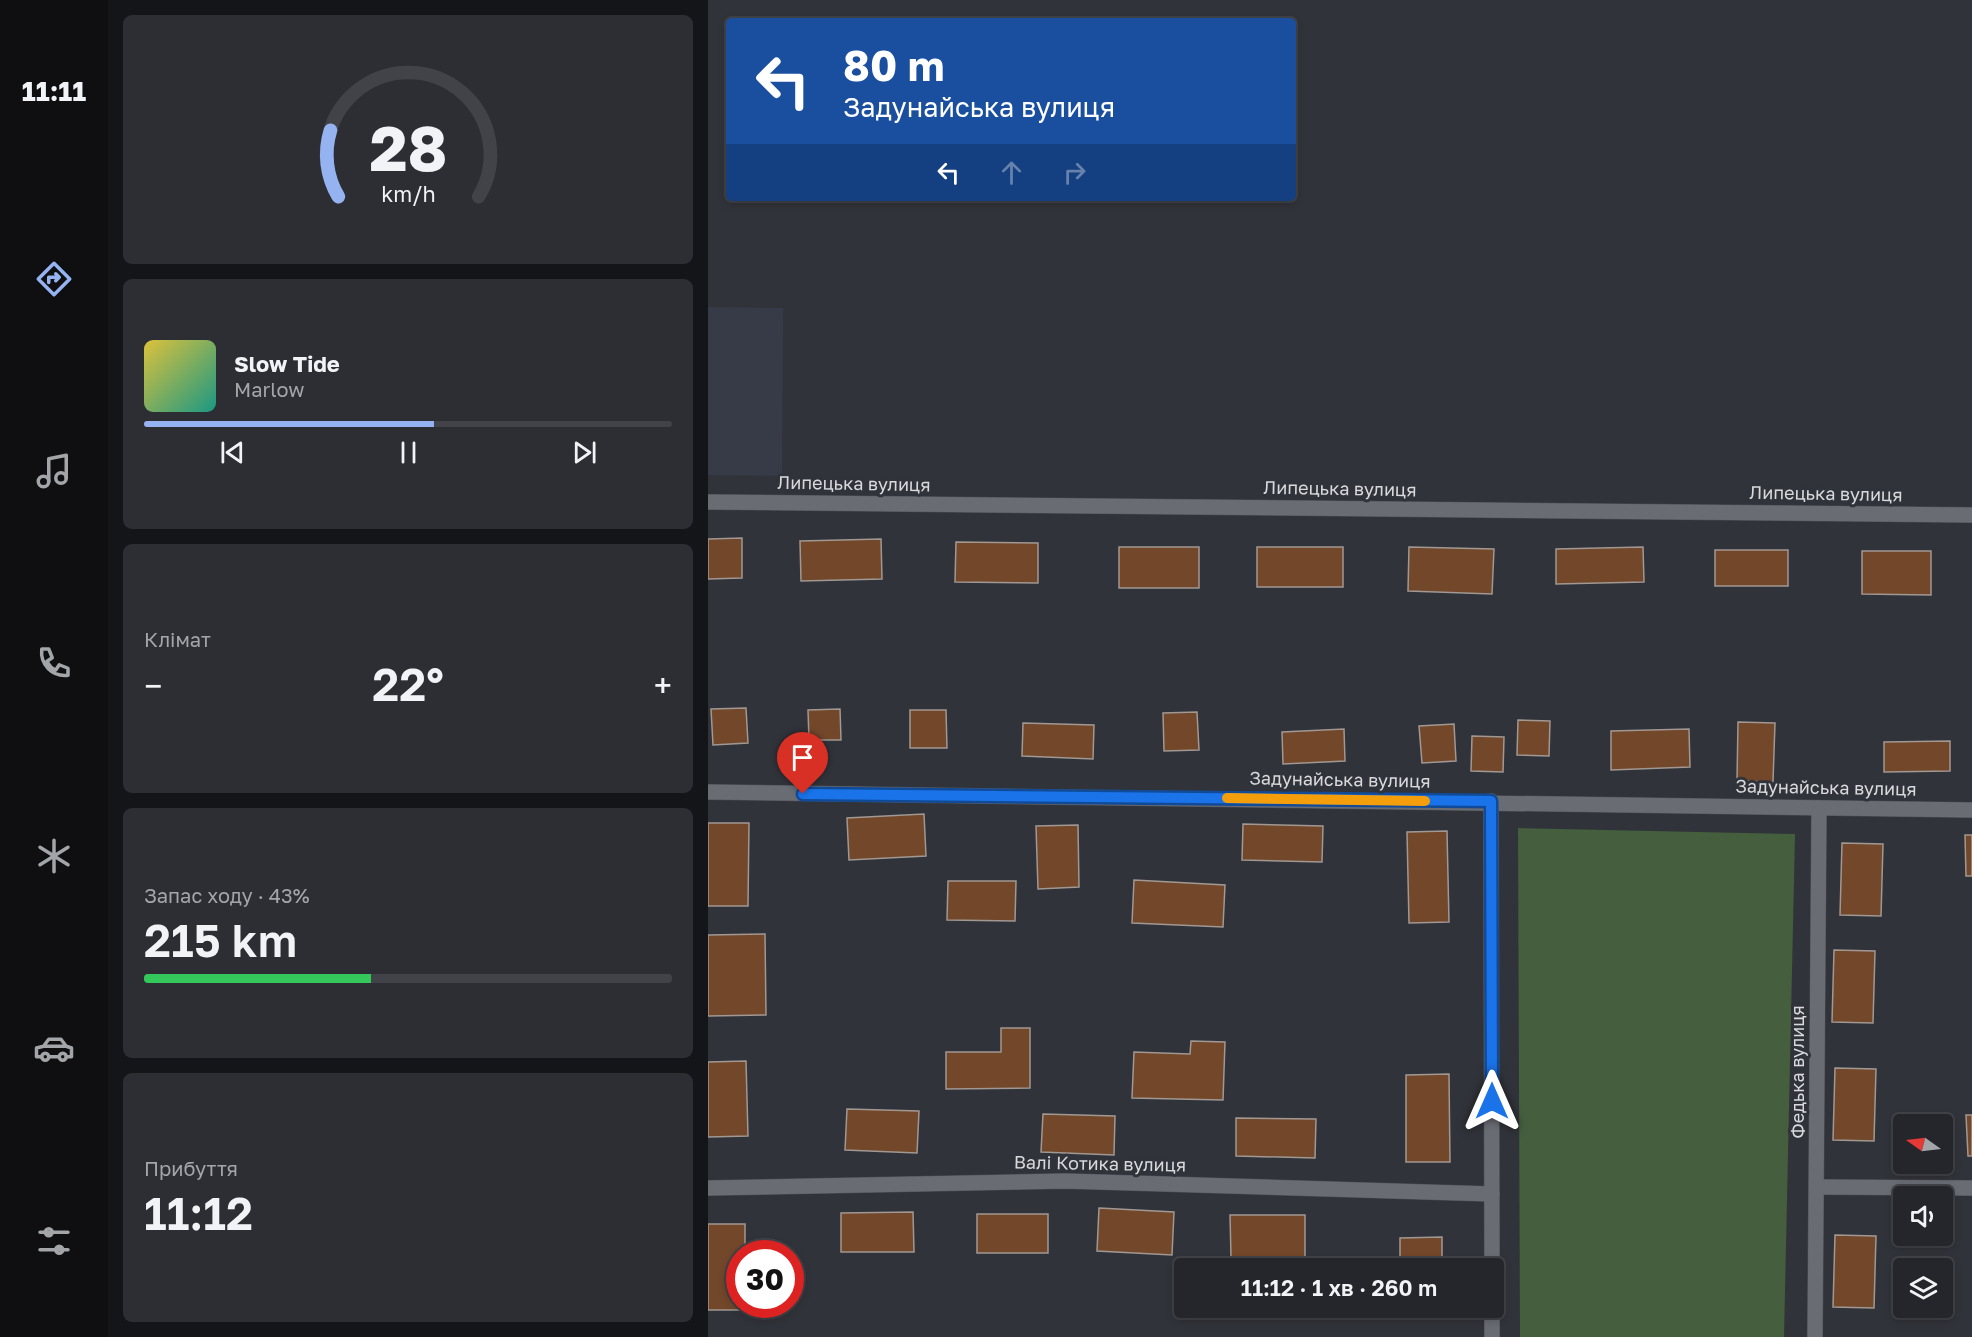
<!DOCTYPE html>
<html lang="uk">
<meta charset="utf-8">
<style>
body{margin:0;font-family:"Golos Text",sans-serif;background:#2d2e34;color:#f1f3f6;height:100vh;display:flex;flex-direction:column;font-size:22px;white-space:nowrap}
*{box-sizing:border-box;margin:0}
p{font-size:20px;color:#a3a5a9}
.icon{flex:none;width:33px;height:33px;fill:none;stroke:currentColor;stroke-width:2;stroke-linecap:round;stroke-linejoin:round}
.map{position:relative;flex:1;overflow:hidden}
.details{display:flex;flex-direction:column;gap:15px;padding:15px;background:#141518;width:600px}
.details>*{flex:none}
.top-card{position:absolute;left:18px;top:18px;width:570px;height:183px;border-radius:6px;box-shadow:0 3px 9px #0003,0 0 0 2px #424348;background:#1a4fa0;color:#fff;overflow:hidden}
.needle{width:39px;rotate:284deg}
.controls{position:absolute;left:1185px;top:1114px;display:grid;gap:12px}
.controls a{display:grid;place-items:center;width:60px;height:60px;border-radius:6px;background:#25262c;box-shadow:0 3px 9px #0003,0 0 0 2px #424348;font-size:30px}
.speed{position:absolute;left:18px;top:1240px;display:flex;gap:12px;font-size:30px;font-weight:700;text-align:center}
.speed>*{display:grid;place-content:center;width:78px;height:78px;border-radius:50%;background:#25262c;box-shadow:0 3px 9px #0003,0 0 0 2px #424348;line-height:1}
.speed .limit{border:9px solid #d22;background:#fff;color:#111}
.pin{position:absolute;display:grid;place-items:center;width:51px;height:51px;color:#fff;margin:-62px -26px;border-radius:50% 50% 50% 0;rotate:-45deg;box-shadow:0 0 6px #0007}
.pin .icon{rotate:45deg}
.me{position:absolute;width:66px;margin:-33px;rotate:0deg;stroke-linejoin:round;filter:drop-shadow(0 0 4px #0008)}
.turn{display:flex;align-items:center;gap:21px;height:126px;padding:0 18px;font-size:27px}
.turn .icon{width:78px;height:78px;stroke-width:2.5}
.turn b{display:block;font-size:42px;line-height:51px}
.lanes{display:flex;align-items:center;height:57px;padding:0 18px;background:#0003;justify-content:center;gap:30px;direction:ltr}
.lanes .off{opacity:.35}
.big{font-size:45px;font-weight:600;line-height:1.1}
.details .card{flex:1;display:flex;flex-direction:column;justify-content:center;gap:9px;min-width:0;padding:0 21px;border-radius:9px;background:#2d2e34}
.details .dial{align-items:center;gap:0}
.dial svg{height:156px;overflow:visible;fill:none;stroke:#424348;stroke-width:7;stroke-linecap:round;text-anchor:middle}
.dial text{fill:#f1f3f6;stroke:none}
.song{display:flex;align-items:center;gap:18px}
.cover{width:72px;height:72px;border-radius:9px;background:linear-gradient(135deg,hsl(50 70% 55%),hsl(170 70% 35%))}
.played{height:6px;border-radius:3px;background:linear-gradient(90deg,#95b2f1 55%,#424348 55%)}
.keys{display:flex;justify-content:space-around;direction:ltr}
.heat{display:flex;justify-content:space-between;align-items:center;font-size:33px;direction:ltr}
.charge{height:9px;border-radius:4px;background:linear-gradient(90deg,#34c759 43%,#424348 0)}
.trip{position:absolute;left:466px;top:1258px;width:330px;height:60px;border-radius:6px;background:#25262c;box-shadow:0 3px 9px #0003,0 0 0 2px #424348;font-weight:600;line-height:60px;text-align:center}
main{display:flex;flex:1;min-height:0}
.menu{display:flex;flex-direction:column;width:108px;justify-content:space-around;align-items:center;background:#0f0f12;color:#a3a5a9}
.menu .icon{width:42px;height:42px}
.menu .on{color:#95b2f1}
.menu b{font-size:27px;color:#f1f3f6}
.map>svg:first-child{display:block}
.built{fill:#373a47}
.green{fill:#445e3e}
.building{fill:#72472a;stroke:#a19893;stroke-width:1.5}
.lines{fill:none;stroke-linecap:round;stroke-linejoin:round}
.street-casing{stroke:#4e5056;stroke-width:16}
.street{stroke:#6a6c74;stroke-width:15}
.route-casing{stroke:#114b97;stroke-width:15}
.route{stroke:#1a73e8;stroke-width:10}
.slow{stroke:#f59e0b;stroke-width:10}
.labels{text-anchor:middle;stroke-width:6;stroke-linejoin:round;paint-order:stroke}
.street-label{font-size:18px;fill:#d7d9dd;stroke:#31333a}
</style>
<main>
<nav class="menu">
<b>11:11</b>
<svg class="icon on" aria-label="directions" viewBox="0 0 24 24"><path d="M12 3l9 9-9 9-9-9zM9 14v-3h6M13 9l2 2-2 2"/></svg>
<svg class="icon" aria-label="music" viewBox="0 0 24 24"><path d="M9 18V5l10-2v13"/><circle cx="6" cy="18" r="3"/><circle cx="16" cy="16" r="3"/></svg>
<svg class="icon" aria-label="phone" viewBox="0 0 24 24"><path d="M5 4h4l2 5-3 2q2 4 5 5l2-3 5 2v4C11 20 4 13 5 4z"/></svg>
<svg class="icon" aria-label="climate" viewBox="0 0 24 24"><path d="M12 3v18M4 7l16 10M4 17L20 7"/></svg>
<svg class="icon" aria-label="car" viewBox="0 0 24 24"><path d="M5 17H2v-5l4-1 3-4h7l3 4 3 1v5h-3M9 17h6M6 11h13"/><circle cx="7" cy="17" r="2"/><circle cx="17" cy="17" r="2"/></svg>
<svg class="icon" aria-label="filters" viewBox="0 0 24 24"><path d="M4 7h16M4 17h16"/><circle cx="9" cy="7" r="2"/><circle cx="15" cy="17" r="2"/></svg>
</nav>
<section class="details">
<div class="card dial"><svg viewBox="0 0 100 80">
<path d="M14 69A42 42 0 1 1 86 69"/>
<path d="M14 69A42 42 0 0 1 10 35" stroke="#95b2f1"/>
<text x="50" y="56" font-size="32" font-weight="700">28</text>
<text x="50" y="72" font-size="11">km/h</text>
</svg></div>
<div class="card">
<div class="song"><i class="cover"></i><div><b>Slow Tide</b><p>Marlow</p></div></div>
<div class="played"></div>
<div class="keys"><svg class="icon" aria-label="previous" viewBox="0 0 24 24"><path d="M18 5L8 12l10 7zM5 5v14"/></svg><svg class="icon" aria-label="pause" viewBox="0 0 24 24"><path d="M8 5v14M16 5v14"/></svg><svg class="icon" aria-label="next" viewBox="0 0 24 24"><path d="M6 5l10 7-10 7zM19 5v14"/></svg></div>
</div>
<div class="card"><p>Клімат</p>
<div class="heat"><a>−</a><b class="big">22°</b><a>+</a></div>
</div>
<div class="card"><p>Запас ходу · 43%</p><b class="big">215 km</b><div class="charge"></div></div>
<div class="card"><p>Прибуття</p><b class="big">11:12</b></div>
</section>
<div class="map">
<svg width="1264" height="1337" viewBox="0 0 1264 1337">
<rect width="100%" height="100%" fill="#31333a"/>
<path class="built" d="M0,307L75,308L74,476L0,475Z"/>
<path class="green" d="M810,828L1087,834L1076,1337H812Z"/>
<g class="building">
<path d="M34,538V578L0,579V539Z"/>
<path d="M173,539L174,579L93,581L92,541Z"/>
<path d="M248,542L330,543V583L247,582Z"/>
<rect x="411" y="547" width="80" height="41"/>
<rect x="549" y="547" width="86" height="40"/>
<path d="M701,547L786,549L784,594L700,591Z"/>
<path d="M935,547L936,582L848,584V549Z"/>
<rect x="1007" y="550" width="73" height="36"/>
<path d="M1154,551H1223V595L1154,594Z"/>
<path d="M38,708L40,743L5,745L3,709Z"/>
<path d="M132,709L133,740H101L100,710Z"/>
<path d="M202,710H238L239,748H202Z"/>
<path d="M489,712L491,750L456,751L455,713Z"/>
<path d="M810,720L842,721L841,756L809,755Z"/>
<path d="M1030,722L1067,723L1065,782L1029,781Z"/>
<path d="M315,723L386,725L385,759L314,756Z"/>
<path d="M746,724L748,761L714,763L711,726Z"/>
<path d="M636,729L637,761L575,764L574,732Z"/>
<path d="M981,729L982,767L903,770V731Z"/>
<path d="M764,736L796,737L795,772L763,771Z"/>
<path d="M1242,741V771L1176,772V742Z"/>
<path d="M216,814L218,856L141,860L139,818Z"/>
<path d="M0,823H41L40,906H0Z"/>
<path d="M535,824L615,826L614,862L534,860Z"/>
<path d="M370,825L371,887L330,889L328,826Z"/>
<path d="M739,831L741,922L701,923L699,832Z"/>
<path d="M1257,835H1264V876H1258Z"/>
<path d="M1134,843L1175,844L1173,916L1132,915Z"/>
<path d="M426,880L517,885L515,927L424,923Z"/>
<path d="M240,881H308L307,921L239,920Z"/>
<path d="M57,934L58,1015L0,1016V935Z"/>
<path d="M1126,950L1167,951L1165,1023L1124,1022Z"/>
<path d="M293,1028H322V1088L238,1089V1052H293Z"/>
<path d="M483,1041L517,1042L515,1100L424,1098L426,1052L482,1054Z"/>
<path d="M38,1061L40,1136L0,1137V1062Z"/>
<path d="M1127,1068L1168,1069L1166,1141L1125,1140Z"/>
<path d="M741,1074L742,1162H698V1075Z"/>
<path d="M139,1109L211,1111L209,1153L137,1150Z"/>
<path d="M335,1114L407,1116L406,1155L333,1152Z"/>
<path d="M1258,1115H1264V1156H1260Z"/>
<path d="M528,1118L608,1119L607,1158L528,1156Z"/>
<path d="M391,1208L466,1212L464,1255L389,1251Z"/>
<path d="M205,1212L206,1252H133V1213Z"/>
<rect x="269" y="1214" width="71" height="39"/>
<path d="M522,1215H597V1257H523Z"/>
<path d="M0,1224H37V1254H32V1305H37V1310H0Z"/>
<path d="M1127,1235L1168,1236L1166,1308L1125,1307Z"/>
<path d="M734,1237V1269H692V1238Z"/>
<path d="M693,1308H734V1310L693,1311Z"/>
</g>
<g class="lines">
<g class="street-casing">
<g id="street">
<path d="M0,502L1264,515"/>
<path d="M0,792L1264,810"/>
<path d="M783,801L784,1269"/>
<path d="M1109,1187L1264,1188"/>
<path d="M0,1188L357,1181L784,1194"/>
<path d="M784,1308V1337"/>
<path d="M1107,1337L1111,808"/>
</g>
</g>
<use href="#street" class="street"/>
</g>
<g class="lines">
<g class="route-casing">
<path id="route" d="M95,794L783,801L784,1101"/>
</g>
<use href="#route" class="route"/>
<path class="slow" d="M519,798L717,801"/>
</g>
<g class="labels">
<g class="street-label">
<text transform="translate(146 484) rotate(1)" y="6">Липецька вулиця</text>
<text transform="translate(632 489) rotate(1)" y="6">Липецька вулиця</text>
<text transform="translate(1118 494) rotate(1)" y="6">Липецька вулиця</text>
<text transform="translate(632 780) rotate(1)" y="6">Задунайська вулиця</text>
<text transform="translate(1118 788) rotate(1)" y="6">Задунайська вулиця</text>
<text transform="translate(1090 1072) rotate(-90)" y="6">Федька вулиця</text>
<text transform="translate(392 1164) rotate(1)" y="6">Валі Котика вулиця</text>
</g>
</g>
</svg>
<div class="controls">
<a><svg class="needle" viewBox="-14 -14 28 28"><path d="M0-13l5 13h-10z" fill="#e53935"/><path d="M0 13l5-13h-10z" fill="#a3a5a9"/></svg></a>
<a><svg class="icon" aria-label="sound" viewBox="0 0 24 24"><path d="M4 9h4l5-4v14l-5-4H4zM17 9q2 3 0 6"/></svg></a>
<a><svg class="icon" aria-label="layers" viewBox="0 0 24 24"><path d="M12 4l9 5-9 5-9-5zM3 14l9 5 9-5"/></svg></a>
</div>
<div class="speed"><div class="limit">30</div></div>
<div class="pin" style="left:95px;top:794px;background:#d93025"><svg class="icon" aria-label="arrive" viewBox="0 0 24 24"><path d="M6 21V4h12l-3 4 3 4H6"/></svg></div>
<svg class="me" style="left:784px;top:1101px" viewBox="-20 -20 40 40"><path d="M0-17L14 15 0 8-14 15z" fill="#1a73e8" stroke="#fff" stroke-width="4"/></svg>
<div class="trip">11:12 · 1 хв · 260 m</div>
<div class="top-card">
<div class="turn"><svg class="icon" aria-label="left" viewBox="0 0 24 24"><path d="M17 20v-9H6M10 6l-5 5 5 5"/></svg><div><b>80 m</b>Задунайська вулиця</div></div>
<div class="lanes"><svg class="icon" aria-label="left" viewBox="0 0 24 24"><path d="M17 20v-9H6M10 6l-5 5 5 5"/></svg><svg class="icon off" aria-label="ahead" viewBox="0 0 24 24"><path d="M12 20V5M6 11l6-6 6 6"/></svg><svg class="icon off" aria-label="right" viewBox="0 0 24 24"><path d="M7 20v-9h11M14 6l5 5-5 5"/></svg></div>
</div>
</div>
</main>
